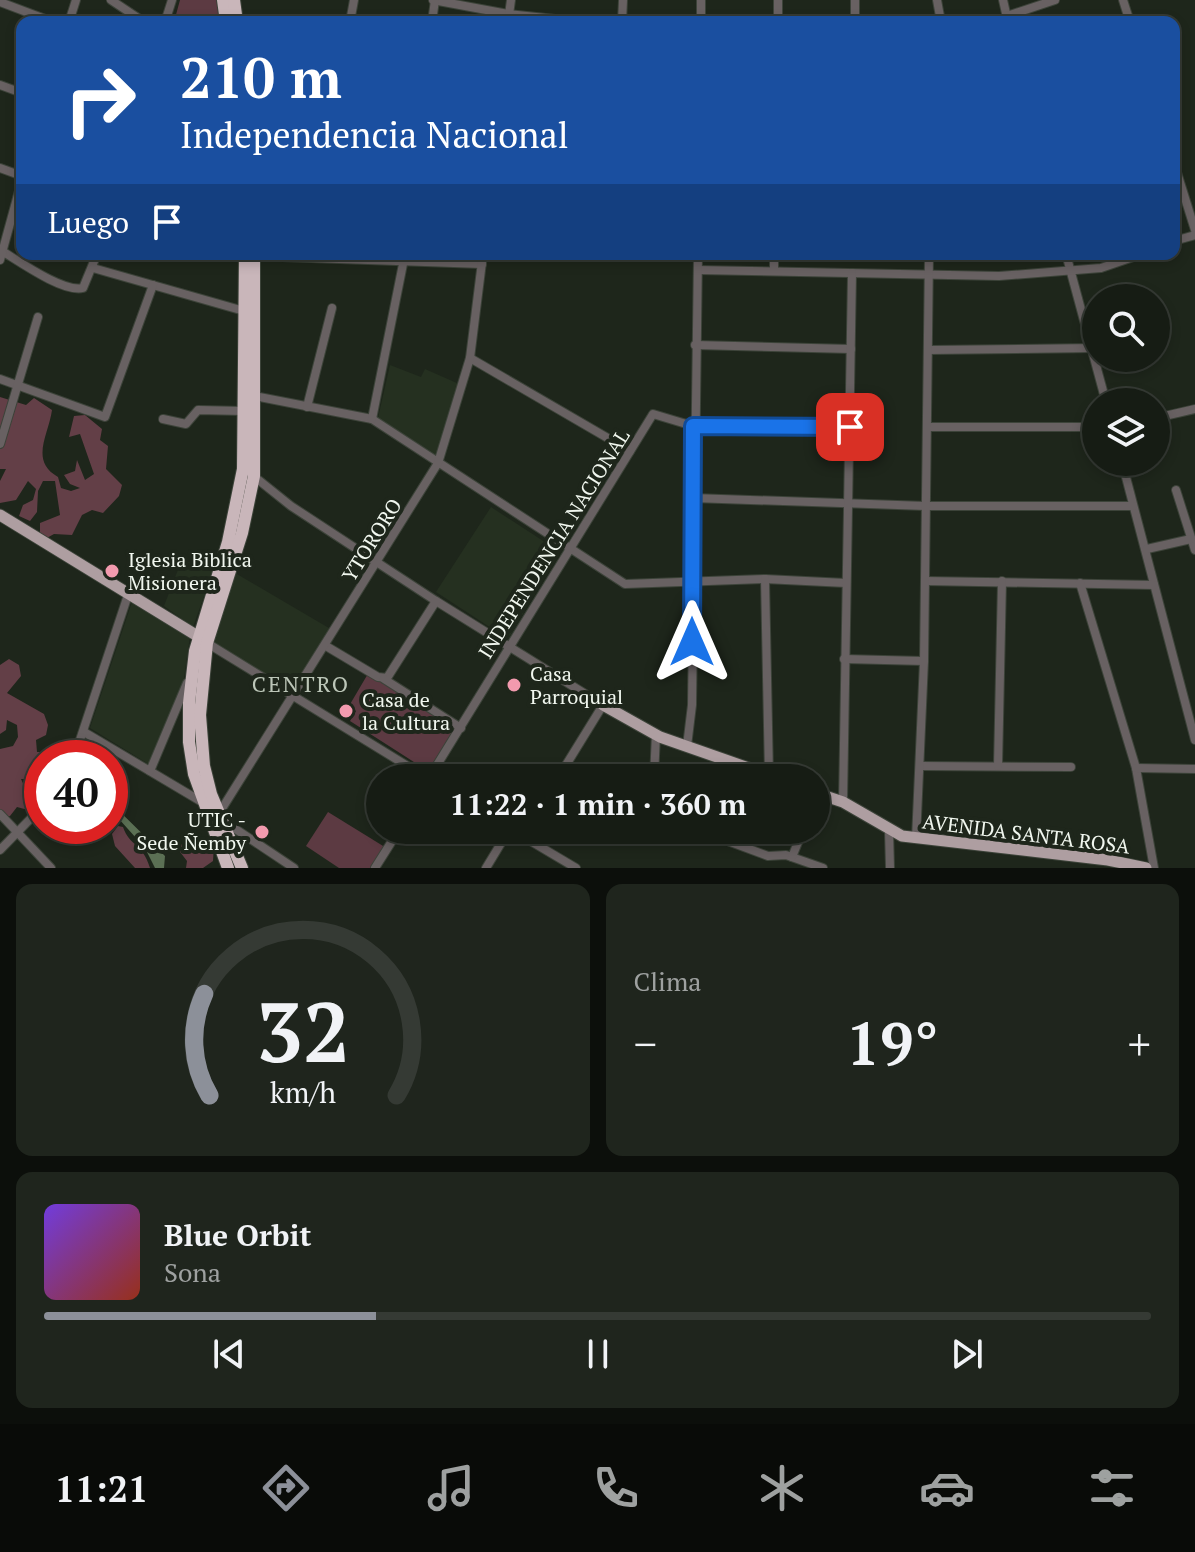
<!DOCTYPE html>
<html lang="es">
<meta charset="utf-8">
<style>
body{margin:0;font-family:"PT Serif",serif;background:#1f251d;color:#f1f3f6;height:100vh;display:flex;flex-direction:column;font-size:30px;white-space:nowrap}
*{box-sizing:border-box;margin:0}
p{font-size:26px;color:#9ea1a0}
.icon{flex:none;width:44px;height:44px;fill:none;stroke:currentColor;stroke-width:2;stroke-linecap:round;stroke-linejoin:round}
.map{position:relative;height:868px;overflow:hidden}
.panel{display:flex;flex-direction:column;gap:16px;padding:16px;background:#0c0f0b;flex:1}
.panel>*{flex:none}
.guide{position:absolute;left:16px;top:16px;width:1164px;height:244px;border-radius:16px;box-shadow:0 4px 12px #0003,0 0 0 2px #353a34;background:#1a4fa0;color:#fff;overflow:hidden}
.controls{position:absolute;left:1082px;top:284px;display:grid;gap:16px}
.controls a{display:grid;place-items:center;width:88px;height:88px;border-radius:50%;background:#161c14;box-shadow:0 4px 12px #0003,0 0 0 2px #353a34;font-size:40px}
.speed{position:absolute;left:24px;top:740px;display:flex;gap:16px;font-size:40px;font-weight:700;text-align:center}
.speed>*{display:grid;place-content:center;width:104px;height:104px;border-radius:50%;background:#161c14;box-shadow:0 4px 12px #0003,0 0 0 2px #353a34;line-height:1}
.speed .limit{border:12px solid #d22;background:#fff;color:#111}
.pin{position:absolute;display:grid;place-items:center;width:68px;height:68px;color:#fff;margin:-34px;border-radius:16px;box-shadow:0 4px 12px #0006}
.me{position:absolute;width:88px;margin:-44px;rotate:0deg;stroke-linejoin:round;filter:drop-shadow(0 0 6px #0008)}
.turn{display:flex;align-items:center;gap:28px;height:168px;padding:0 32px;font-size:36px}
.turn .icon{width:104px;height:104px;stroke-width:2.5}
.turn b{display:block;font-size:56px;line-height:68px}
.then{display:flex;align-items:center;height:76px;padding:0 32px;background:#0003;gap:16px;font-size:30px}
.big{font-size:60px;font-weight:600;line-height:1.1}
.panel .card{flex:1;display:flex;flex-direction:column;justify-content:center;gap:12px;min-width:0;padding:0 28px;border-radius:16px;background:#1f251d}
.panel .dial{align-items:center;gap:0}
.dial svg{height:208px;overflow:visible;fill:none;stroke:#353a34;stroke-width:7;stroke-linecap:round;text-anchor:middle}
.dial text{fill:#f1f3f6;stroke:none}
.song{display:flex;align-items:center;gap:24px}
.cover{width:96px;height:96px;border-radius:12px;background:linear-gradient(135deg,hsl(260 70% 55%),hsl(10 70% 35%))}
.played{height:8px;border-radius:4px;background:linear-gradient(90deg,#8c9099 30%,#353a34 30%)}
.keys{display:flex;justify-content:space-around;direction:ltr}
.heat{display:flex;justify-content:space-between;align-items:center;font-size:44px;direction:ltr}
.panel .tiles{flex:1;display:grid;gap:16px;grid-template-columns:1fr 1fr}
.card:last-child{grid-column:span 2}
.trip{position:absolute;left:366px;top:764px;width:464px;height:80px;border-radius:40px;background:#161c14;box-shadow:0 4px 12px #0003,0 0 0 2px #353a34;font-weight:600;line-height:80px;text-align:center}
.dock{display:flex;height:128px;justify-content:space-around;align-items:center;background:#090b08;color:#9ea1a0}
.dock .icon{width:56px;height:56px}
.dock .active{color:#8c9099}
.dock b{font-size:36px;color:#f1f3f6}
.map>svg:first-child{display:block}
.built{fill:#253020}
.green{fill:#5c3a42}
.forest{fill:#633f47}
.water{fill:#5b7054}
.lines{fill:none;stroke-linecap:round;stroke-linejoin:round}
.minor-casing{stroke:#3c4339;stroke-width:10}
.major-casing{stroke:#3c4339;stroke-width:13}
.highway-casing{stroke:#3c4339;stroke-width:14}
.minor{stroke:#686162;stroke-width:8}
.major{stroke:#ae9ea1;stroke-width:11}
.highway{stroke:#c9b6ba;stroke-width:12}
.route-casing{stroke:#114b97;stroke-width:20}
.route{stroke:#1a73e8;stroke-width:14}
.poi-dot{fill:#f29aae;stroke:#1e261b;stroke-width:3}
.labels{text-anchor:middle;stroke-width:8;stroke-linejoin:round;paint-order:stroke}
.street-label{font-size:20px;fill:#f1f7ef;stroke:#1e261b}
.poi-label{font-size:20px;fill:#f1f7ef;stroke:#1e261b;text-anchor:start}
.neighbourhood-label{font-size:22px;letter-spacing:2px;fill:#bcc6b8;stroke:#1e261b}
</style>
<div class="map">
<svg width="1195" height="868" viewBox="0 0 1195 868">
<rect width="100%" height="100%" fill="#1e261b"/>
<g class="built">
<path d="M390,365L421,377L425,369L459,384L436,455L378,418Z"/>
<path d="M491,507L560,552L508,639L436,592Z"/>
<path d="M181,562H216L193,627L164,606Z"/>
<path d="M230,570L334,631L294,695L208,643Z"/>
<path d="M133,599L190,636L183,685L150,765L90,728Z"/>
</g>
<g class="green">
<path d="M180,0H220L223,22H174Z"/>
<path d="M369,672L456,726L428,771L350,721L356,711L349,706Z"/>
<path d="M328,812L388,849L374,868H339L306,846Z"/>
</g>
<g class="forest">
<path d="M0,397L26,405L34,398L52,410C49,434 29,461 58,477L61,488L71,491L80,488L70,484L64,475L75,471L77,460L85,480L94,474L80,434L69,437L74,416L85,415L102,429L100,440L108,446L106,469L122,485L119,496L103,513L92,510L82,515L72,535L54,534L45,539L40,534V523L60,515L55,481H43L38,491L37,512L30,521L19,516L23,505L33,500L36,489L28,481L16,500L0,503V481L6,469H0Z"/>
<path d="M9,659L19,665L21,676L7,693L44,714L48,725L46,735L36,740L37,752H58L61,758H42V788L33,779H21L25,788L34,794L37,804L28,810L17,807L10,816L0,819V749L13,746L18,737L17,725L7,720L6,730L0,734V665Z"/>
<path d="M118,826L123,827C130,847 142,842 150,868H135L115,846L112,834Z"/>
<path d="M206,837L214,845L213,861L203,868H186L187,861L177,848L181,844L194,851L196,842Z"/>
</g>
<path class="water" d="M110,802L165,856L164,868H155L145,848L110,809Z"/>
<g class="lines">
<g class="minor-casing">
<g id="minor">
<path d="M111,0L144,22"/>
<path d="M433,0L508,14L583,22"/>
<path d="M937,0L941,22"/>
<path d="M1003,0L1008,22"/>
<path d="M1123,0L1130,22"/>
<path d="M0,2L53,22"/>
<path d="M1007,16L1055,0"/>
<path d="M69,22L76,0"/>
<path d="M165,22L172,0"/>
<path d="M350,22L354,0"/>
<path d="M432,22L435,0"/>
<path d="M508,22L511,0"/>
<path d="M622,22L623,0"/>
<path d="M701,22V0"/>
<path d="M778,22V0"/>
<path d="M855,22V0"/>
<path d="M0,85L22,93"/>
<path d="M1174,163L1195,230"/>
<path d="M0,168L22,176"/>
<path d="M1174,241L1195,235"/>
<path d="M2,251C20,262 64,293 83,288L97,254"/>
<path d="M774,254V270"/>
<path d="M1066,254L1106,402"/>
<path d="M254,256L482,264"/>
<path d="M0,260L22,180"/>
<path d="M93,268L244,311"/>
<path d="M698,270L999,276L1101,268L1142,254"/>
<path d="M695,345L851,349"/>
<path d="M928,350L1096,348"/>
<path d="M470,358L630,451"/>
<path d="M0,379L105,417L153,285"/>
<path d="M254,396L372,419L625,584L765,579L846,583"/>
<path d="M307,407L332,308"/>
<path d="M1156,418L1195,409"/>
<path d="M163,419L186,424L198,410L244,411"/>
<path d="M372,419L405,254"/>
<path d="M927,427H1096"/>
<path d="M0,444L38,317"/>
<path d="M1122,462L1195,740"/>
<path d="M251,474L291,506L436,601L603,705L558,778"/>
<path d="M1176,490L1195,550"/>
<path d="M693,498L926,506H1133"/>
<path d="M1147,549L1191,539"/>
<path d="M765,579L769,775"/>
<path d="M925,581L1154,585"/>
<path d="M1080,583L1136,768L1154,868"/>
<path d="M207,643L427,778"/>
<path d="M326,646L378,677L387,678L436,601"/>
<path d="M844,659L924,661"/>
<path d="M384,679L461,728"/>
<path d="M84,732L202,802"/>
<path d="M687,746L692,705L698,254"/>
<path d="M74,758L129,592"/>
<path d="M921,766L1071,767"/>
<path d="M998,766L1002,581"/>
<path d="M1136,768L1195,769"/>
<path d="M150,771L187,683"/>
<path d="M429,778L653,414L693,426L850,427"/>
<path d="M654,778L656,734"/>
<path d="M843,802L852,273"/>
<path d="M0,814L51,868"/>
<path d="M218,815L438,463L470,358L483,254"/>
<path d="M222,820L294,868"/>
<path d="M512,830L576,868"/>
<path d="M698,830L768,856L786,855L823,868"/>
<path d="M889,831L890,868"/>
<path d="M916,839L924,661L929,254"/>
<path d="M0,850L42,807"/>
<path d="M792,857L803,830"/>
<path d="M375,868L399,830"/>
<path d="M486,868L509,830"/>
</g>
</g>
<g class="major-casing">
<g id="major">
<path d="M0,515L204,640"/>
<path d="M603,705L660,737L777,778"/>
<path d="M816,793L843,802L902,836L1108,860L1146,868"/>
</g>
</g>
<g class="highway-casing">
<g id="highway">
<path d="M223,0L226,22"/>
<path d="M234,0L237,22"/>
<path d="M228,868L194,774L189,742V703L195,651L228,542L243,469L245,254"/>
<path d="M242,868L211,794L204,766L200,715L207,643L242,533L254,476V254"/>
</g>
</g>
<use href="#minor" class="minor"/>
<use href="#major" class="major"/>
<use href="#highway" class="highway"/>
</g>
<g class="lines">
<g class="route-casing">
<path id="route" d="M692,642L693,426L850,427"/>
</g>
<use href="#route" class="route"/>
</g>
<g class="poi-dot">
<circle cx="112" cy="571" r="8"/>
<circle cx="514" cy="685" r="8"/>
<circle cx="346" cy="711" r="8"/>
<circle cx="262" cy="832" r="8"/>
</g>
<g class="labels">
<g class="street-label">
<text transform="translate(372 540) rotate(-58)" y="7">YTORORO</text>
<text transform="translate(554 544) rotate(-58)" y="7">INDEPENDENCIA NACIONAL</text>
<text transform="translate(1026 834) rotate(7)" y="7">AVENIDA SANTA ROSA</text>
</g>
<g class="poi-label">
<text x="128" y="567">Iglesia Biblica<tspan x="128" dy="23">Misionera</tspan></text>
<text x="530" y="681">Casa<tspan x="530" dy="23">Parroquial</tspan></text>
<text x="362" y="707">Casa de<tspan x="362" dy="23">la Cultura</tspan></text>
<text x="246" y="827" text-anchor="end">UTIC -<tspan x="246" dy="23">Sede Ñemby</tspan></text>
</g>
<g class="neighbourhood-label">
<text x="301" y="692">CENTRO</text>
</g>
</g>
</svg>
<div class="controls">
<a><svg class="icon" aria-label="search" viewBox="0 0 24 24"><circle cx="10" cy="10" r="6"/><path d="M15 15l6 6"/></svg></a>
<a><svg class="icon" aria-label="layers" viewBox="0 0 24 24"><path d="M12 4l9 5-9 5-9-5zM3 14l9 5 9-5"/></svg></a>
</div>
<div class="speed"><div class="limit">40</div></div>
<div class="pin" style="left:850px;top:427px;background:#d93025"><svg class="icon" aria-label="arrive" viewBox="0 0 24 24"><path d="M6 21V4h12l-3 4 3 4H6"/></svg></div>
<svg class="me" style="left:692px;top:642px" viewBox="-20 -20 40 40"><path d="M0-17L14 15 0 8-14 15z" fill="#1a73e8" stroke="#fff" stroke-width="4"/></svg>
<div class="trip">11:22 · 1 min · 360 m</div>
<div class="guide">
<div class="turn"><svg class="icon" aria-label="right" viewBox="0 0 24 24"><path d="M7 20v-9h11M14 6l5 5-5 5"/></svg><div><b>210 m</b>Independencia Nacional</div></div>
<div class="then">Luego<svg class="icon" aria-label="arrive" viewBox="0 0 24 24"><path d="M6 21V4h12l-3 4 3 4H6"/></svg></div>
</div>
</div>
<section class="panel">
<div class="tiles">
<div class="card dial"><svg viewBox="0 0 100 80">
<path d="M14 69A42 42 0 1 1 86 69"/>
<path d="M14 69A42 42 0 0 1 12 30" stroke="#8c9099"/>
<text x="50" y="56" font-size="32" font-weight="700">32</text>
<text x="50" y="72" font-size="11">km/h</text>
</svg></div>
<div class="card"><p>Clima</p>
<div class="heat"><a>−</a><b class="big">19°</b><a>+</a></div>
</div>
<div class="card">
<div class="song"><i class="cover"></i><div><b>Blue Orbit</b><p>Sona</p></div></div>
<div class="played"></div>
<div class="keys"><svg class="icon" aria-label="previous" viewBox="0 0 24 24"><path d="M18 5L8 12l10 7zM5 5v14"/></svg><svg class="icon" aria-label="pause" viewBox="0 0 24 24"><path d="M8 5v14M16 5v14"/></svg><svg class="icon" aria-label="next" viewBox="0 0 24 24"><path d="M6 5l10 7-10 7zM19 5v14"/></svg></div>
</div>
</div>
</section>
<nav class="dock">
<b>11:21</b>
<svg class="icon active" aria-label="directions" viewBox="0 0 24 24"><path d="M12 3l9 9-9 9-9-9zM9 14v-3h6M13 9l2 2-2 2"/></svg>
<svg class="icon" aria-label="music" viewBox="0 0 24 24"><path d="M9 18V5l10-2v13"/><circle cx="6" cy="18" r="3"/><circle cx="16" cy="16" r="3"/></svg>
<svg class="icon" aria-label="phone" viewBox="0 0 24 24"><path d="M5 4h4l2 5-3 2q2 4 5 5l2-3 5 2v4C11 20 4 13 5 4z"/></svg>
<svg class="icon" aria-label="climate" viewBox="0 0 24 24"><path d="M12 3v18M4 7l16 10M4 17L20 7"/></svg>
<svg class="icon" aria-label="car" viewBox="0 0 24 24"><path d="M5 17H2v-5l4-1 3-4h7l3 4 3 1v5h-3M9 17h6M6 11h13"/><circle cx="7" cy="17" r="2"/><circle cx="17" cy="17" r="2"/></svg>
<svg class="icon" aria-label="filters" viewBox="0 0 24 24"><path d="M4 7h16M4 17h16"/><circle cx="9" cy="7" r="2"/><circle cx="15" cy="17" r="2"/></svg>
</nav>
